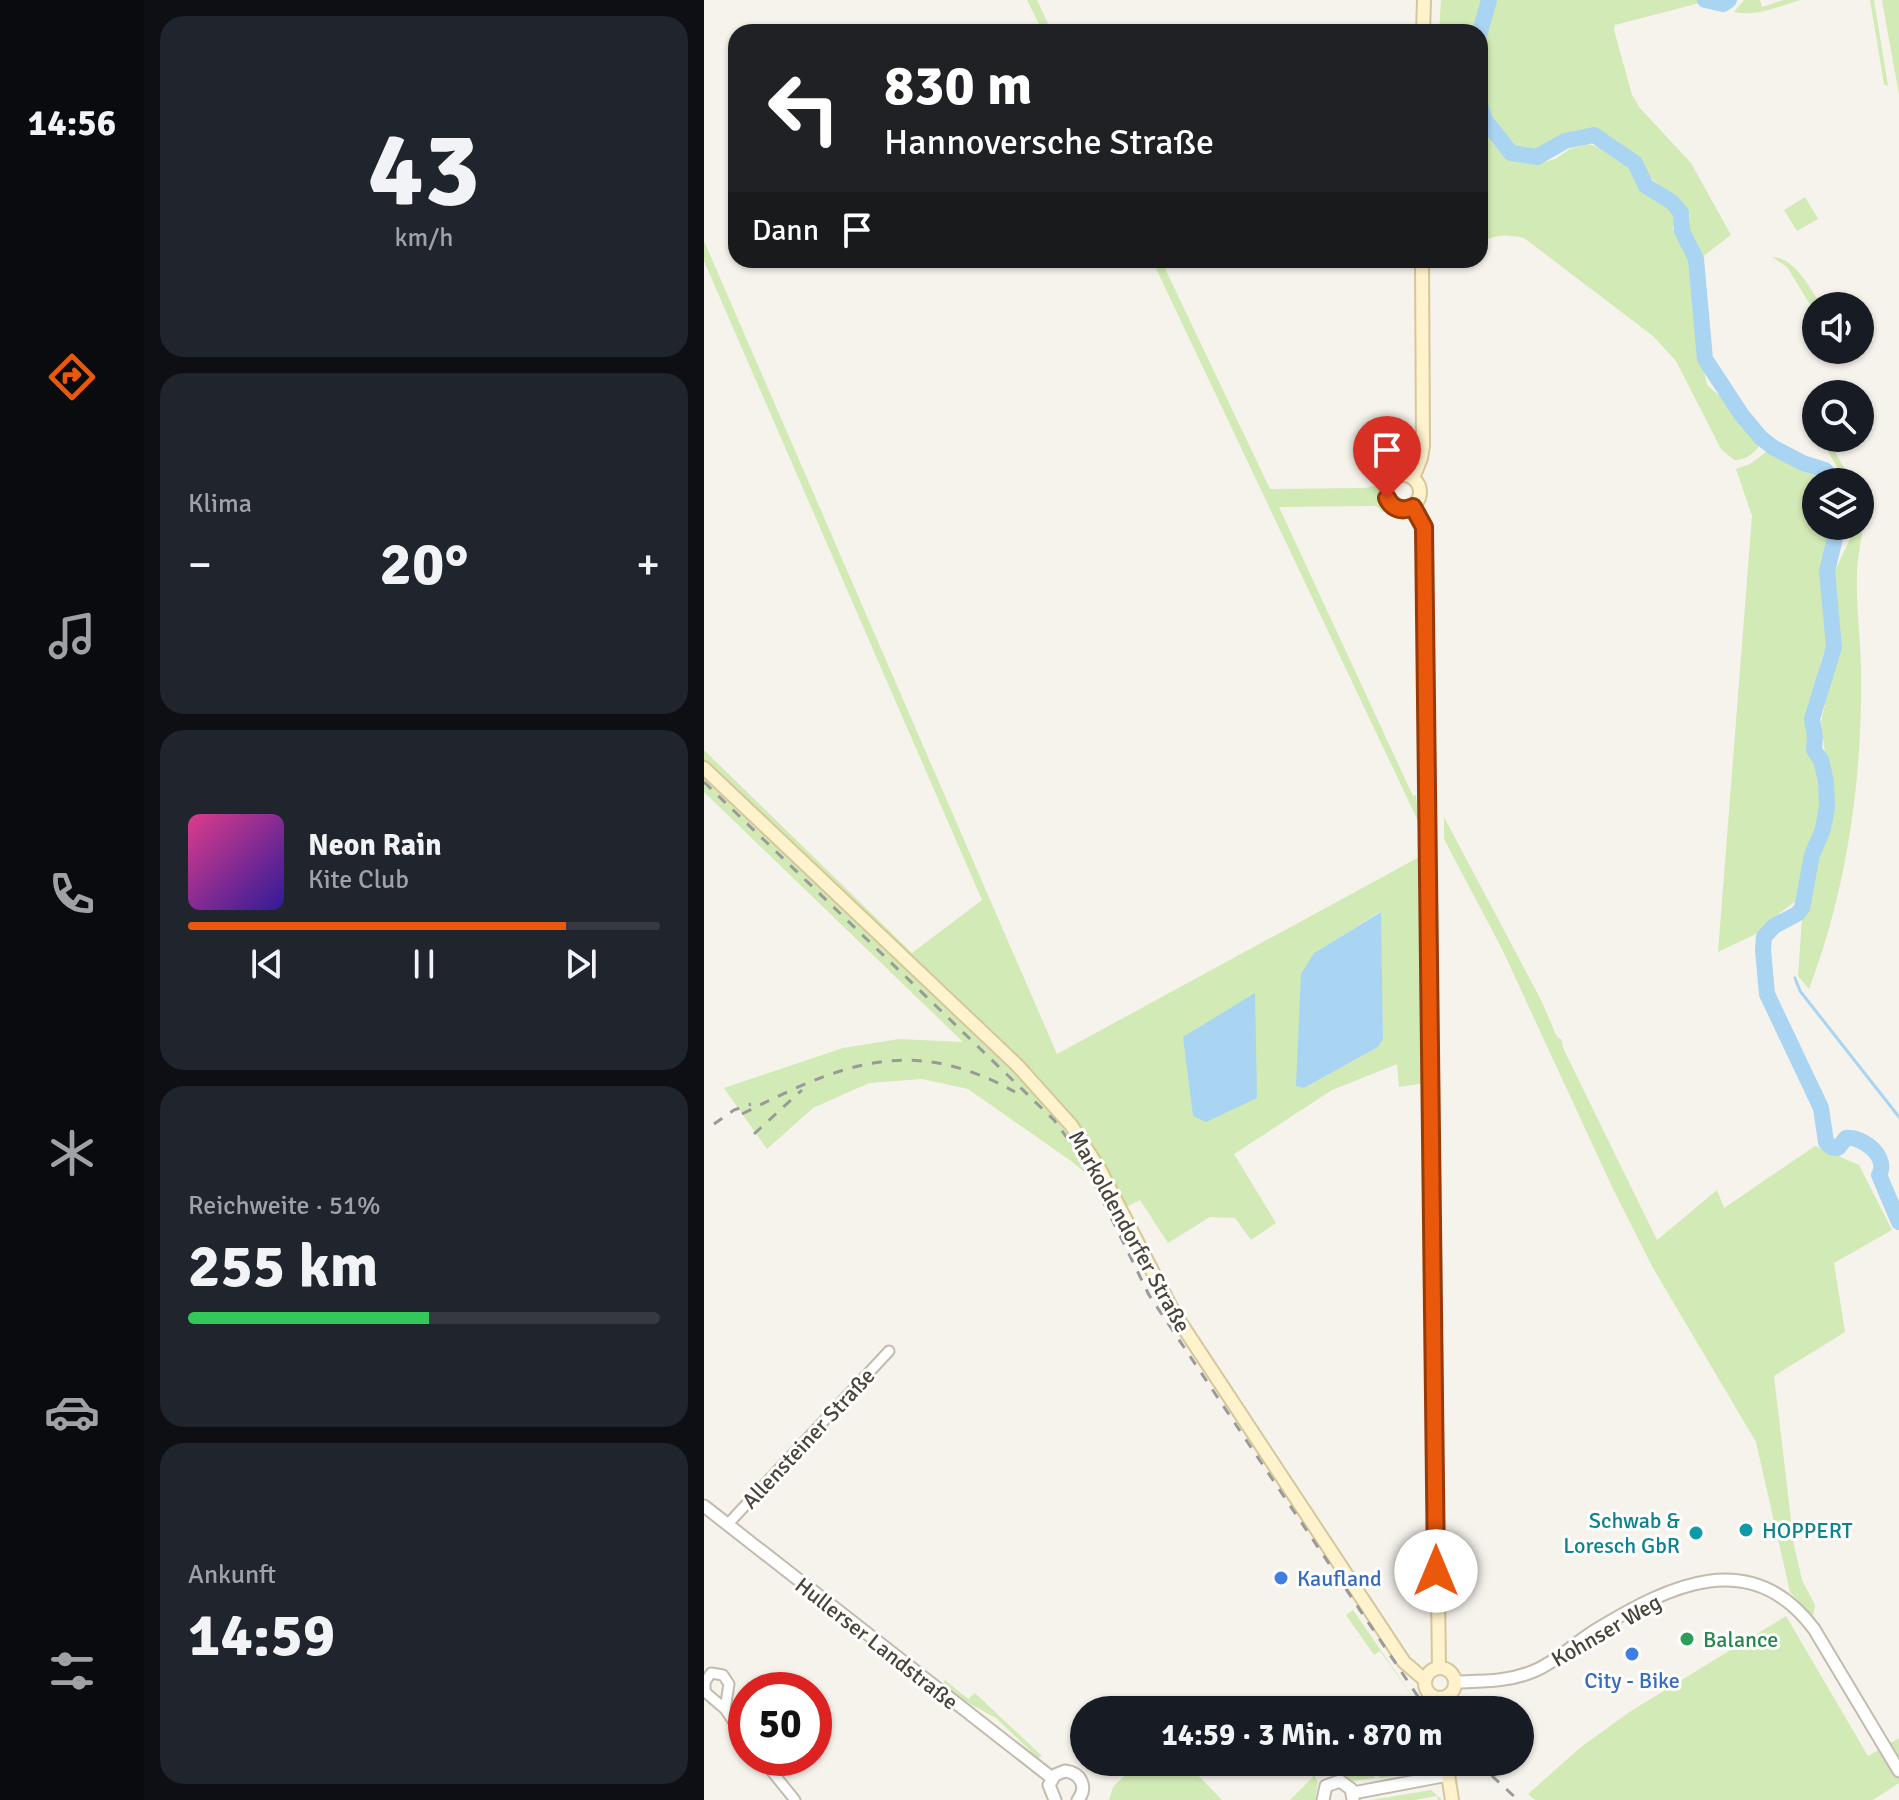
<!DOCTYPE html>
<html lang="de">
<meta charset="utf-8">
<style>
body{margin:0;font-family:Signika,sans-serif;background:#20242c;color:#f1f3f6;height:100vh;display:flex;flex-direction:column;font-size:30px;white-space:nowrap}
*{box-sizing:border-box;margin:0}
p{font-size:26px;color:#9ea1a6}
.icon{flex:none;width:44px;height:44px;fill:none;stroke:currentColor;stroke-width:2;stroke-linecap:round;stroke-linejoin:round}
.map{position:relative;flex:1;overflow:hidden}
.drawer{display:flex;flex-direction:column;gap:16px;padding:16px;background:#0d0f14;width:560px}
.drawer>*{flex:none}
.banner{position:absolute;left:24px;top:24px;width:760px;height:244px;border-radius:24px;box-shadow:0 2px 6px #0004;background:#202124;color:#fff;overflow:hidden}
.tools{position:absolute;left:1098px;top:292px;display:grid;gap:16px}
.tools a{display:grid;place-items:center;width:72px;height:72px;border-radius:50%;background:#171b24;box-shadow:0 2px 6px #0004;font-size:40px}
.speed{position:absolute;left:24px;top:1672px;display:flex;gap:16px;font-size:40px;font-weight:700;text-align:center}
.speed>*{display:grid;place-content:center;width:104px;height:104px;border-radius:50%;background:#171b24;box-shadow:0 2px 6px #0004;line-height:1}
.speed .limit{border:12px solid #d22;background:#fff;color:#111}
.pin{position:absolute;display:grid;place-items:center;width:68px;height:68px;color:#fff;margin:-82px -34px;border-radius:50% 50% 50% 0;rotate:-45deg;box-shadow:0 0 8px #0007}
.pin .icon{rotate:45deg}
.me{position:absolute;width:88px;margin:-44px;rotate:0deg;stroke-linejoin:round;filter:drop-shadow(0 0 6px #0008)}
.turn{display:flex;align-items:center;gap:28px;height:168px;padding:0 24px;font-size:36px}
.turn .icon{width:104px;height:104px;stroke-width:2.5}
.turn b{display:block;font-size:56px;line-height:68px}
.then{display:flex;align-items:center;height:76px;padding:0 24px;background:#0003;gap:16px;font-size:30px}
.big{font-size:60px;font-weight:700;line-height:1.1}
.drawer .tile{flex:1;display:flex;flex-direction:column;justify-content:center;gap:12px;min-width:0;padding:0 28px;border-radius:24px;background:#20242c}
.drawer .dial{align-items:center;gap:0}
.dial b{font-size:104px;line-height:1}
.song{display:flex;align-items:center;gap:24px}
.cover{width:96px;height:96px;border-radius:12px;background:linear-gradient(135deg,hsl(330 70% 55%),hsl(250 70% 35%))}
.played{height:8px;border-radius:4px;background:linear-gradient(90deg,#ea580c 80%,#363941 80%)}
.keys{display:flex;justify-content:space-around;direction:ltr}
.heat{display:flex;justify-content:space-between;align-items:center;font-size:44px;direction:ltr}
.charge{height:12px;border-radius:6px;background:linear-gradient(90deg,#34c759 51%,#363941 0)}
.trip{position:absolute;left:366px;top:1696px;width:464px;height:80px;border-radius:40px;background:#171b24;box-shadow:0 2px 6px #0004;font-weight:700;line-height:80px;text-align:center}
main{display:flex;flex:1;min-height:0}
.dock{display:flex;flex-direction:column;width:144px;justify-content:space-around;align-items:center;background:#090b0e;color:#9ea1a6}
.dock .icon{width:56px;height:56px}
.dock .selected{color:#ea580c}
.dock b{font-size:36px;color:#f1f3f6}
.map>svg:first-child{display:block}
.green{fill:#d2eab5;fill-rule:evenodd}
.water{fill:#a9d4f2}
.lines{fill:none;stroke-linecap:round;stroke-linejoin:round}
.stream{stroke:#a9d4f2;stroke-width:3}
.river{stroke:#a9d4f2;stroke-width:16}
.minor-casing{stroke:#c2bbae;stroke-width:13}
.tertiary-casing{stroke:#c2bbae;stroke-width:15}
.secondary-casing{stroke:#d6c79b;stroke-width:16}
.minor{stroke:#fff;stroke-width:9}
.tertiary{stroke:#fff;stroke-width:11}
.secondary{stroke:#fff3cd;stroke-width:12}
.rail{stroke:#9a9a9a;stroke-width:3;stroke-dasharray:10 10;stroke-linecap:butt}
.route-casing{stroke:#983908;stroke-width:20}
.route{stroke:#ea580c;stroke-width:14}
.culture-dot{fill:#0f9aa8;stroke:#fff;stroke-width:3}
.shop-dot{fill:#3f7fe0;stroke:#fff;stroke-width:3}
.leisure-dot{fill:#2e9e5b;stroke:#fff;stroke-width:3}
.labels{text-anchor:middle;stroke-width:6;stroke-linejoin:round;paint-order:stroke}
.street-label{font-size:22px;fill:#4b4439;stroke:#fff}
.culture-label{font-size:22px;fill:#0d838f;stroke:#fff;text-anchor:end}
.shop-label{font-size:22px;fill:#366cbe;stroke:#fff;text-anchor:start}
.leisure-label{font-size:22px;fill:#27864d;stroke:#fff;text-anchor:start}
</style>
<main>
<nav class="dock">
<b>14:56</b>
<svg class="icon selected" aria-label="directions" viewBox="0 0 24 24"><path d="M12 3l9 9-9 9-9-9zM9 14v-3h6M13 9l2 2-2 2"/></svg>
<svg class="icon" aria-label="music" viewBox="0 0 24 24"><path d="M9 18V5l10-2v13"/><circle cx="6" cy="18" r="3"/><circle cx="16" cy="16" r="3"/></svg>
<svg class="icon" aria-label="phone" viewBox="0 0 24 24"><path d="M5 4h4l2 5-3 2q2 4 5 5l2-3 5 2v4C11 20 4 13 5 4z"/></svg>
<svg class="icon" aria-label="climate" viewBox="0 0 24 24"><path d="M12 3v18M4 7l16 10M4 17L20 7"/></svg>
<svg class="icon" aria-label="car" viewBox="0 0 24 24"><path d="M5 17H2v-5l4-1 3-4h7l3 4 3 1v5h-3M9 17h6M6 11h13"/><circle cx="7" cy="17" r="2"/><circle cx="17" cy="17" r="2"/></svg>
<svg class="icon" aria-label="filters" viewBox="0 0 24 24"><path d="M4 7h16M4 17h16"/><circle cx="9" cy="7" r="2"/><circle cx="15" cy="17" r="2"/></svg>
</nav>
<section class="drawer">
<div class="tile dial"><b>43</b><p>km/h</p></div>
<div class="tile"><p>Klima</p>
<div class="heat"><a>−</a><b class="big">20°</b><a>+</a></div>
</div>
<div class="tile">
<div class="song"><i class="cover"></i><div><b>Neon Rain</b><p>Kite Club</p></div></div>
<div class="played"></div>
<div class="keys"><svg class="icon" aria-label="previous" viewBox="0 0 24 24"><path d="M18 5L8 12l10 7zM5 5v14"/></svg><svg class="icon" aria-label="pause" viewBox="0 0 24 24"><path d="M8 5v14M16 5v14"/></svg><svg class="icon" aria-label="next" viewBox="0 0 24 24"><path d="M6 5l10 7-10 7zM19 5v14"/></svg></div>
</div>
<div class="tile"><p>Reichweite · 51%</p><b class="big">255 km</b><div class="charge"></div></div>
<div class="tile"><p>Ankunft</p><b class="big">14:59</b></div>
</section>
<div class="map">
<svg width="1195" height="1800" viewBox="0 0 1195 1800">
<rect width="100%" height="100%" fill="#f6f3ec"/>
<g class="green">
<path d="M323,0H333L348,32H339Z"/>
<path d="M737,0H1007L911,25L910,30L928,95L936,108L987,163L1027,235L997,258L984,232L986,216L978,205L945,176L939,161L900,134L889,131L860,137L833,151L811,149L788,121L776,96V32H735Z"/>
<path d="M1040,0H1056L1058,7L1079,0H1096C1073,7 1053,17 1030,12Z"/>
<path d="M1166,0H1170L1184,86L1180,84Z"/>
<path d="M1178,0H1195V95Z"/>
<path d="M776,122L798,153L816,162L834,164L851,159L866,149L885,144L911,154L927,170L934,183L959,200L972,217L969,229L987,260L990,318L1003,385L1019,399L1055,447C1047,455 1042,460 1030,460L1017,449L972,361L949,336L820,238C803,234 792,234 776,243Z"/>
<path d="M1101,197L1114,219L1093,231L1080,210Z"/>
<path d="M0,241L353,1054L717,856L721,1083L695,1087L693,1064L628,1090L530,1154L572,1223L547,1240L531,1218L506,1217L464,1243L436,1200L422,1207L367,1161L264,1089L218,1079L165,1083L109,1108L63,1149L20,1088L139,1048L195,1039L259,1042L0,792V750L208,953L278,900L0,261ZM676,912L679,1039L674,1047L600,1088L610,953Z"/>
<path d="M1068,257C1091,257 1106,289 1118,306H1112V314L1083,267Z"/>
<path d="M448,260H457L566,489L661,488L678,484L680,513L672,506L575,507L709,796L712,795L715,823Z"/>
<path d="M1116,438H1123L1148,482H1142Z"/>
<path d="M1062,452C1081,464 1103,469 1121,482H1112V526H1130L1118,569L1125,639L1117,660L1102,730L1105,739L1104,749L1113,767L1118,787L1117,818L1100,862L1097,888L1093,900L1064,922L1056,932L1014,952L1048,516L1032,469L1046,464Z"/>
<path d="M1156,496C1165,522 1153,546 1153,574C1152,604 1156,635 1157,665C1159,774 1144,887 1105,989L1094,976L1098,919L1127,799L1117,722L1134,647L1136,625L1129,575L1152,526H1156Z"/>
<path d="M740,817L837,1000L853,1037L857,1039L860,1050L953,1240L1013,1190L1020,1208L1111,1146L1155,1165L1188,1230L1130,1263L1141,1332L1070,1376L1090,1545L1098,1580L1111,1605L1109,1616L1086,1592L1052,1442L949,1268L910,1191L798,949L740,839Z"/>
<path d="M649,1610L718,1710L676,1651L670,1655L642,1615Z"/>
<path d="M1082,1616L1164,1756L1195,1738V1783L1169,1800H831L824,1794L877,1747L927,1711Z"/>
<path d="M241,1680L264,1699L271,1693L338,1756L334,1758L292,1718L257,1699L239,1684Z"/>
<path d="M434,1762L437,1765L440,1762H481L518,1800H405L409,1787Z"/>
<path d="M595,1762H604L614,1782L611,1800H586L609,1777Z"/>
<path d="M636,1762L655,1765L660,1762L671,1778L649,1781L631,1770Z"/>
<path d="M666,1762H723L725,1767L714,1772L676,1778Z"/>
<path d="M727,1790L738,1800H734L733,1796L711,1800H668Z"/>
</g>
<g class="water">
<path d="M677,912L679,1039L674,1047L600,1088L592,1086L597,974L610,953Z"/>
<path d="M551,993L553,1098L502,1122L489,1116L479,1037Z"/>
</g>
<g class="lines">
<path class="stream" d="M1091,978L1096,991L1195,1117"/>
<g class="river">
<path d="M1001,0L1019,4L1025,0"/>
<path d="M776,32L785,0"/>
<path d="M776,105L781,120L807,153L833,157L861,141L890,135L931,163L942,186L968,202L977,213L978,231L992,259L1001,359L1037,414L1057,438L1070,448L1099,463L1121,470L1131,482"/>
<path d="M1134,526L1123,571L1130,647L1108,719L1111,737L1110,750L1117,760L1122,781L1123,807L1119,829L1108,855L1098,908L1093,914L1070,926L1060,937L1059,950L1063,994L1117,1108L1122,1142L1127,1147L1134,1148L1142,1138C1160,1136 1185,1158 1175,1175L1195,1222"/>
</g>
<g class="minor-casing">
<g id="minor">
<path d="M23,1525L185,1351"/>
<path d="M21,1709L25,1684L19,1675L7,1673L1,1682V1692L21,1709L42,1740"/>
<path d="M57,1758L91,1800"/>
</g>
</g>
<g class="tertiary-casing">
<g id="tertiary">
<path d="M0,1506L348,1778"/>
<path d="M751,1682C779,1681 804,1682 830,1671C852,1662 871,1643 892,1630C966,1585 1047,1545 1110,1629L1195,1771"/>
<path d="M649,1793L744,1775"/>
<path d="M351,1800L345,1785L351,1775L361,1771C377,1773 384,1787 374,1800"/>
<path d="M619,1800L622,1786L636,1781L647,1789L649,1799"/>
</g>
</g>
<g class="secondary-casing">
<g id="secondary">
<path d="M719,32L720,0"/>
<circle cx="699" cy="492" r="17"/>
<path d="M709,478L717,458L719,446L718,260"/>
<path d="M709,507L720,527L735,1668"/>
<path d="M0,768L314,1066L367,1125L396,1170L470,1313L700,1662L721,1680"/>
<circle cx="736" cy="1683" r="15"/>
<path d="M742,1762L748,1800"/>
</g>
</g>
<use href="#minor" class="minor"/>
<use href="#tertiary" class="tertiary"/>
<use href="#secondary" class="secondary"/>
<g class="rail">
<path d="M0,782L350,1120L378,1158L445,1295L723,1710"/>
<path d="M38,1114C137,1064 207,1034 311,1092"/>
<path d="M10,1124L30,1110L47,1104"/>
<path d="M50,1134L98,1090"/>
<path d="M773,1762L814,1800"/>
</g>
</g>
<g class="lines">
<g class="route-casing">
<path id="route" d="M683,498C688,509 698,512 709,507L720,527L732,1571"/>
</g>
<use href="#route" class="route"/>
</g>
<g class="culture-dot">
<circle cx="1042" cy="1530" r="8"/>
<circle cx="992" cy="1533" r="8"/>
</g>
<g class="shop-dot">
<circle cx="577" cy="1578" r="8"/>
<circle cx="928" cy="1654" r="8"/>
</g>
<circle class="leisure-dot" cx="983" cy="1639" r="8"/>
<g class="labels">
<g class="street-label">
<text transform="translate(426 1231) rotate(61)" y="8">Markoldendorfer Straße</text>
<text transform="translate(104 1438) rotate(-47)" y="8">Allensteiner Straße</text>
<text transform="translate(902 1630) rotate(-30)" y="8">Kohnser Weg</text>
<text transform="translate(173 1643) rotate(38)" y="8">Hullerser Landstraße</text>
</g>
<g class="culture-label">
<text x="976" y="1528">Schwab &amp;<tspan x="976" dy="25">Loresch GbR</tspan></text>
<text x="1058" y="1538" text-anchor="start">HOPPERT</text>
</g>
<g class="shop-label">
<text x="593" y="1586">Kaufland</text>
<text x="928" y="1688" text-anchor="middle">City - Bike</text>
</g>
<g class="leisure-label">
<text x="999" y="1647">Balance</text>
</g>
</g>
</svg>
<div class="tools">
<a><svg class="icon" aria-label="sound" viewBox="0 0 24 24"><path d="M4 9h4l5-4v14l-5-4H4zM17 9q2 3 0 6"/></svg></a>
<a><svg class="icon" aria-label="search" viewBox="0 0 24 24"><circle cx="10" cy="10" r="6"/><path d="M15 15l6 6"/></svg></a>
<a><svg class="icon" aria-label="layers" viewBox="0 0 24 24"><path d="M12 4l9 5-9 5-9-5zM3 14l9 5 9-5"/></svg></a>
</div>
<div class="speed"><div class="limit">50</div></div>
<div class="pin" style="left:683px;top:498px;background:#d93025"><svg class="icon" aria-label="arrive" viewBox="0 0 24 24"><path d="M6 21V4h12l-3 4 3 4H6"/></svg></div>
<svg class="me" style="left:732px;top:1571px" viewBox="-20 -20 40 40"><circle r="19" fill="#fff"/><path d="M0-13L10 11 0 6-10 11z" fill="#ea580c"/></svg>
<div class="trip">14:59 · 3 Min. · 870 m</div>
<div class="banner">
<div class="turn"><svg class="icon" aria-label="left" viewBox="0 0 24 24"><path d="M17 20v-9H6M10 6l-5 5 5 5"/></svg><div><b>830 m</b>Hannoversche Straße</div></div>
<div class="then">Dann<svg class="icon" aria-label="arrive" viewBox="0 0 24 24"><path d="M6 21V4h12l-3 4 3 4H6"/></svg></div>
</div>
</div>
</main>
